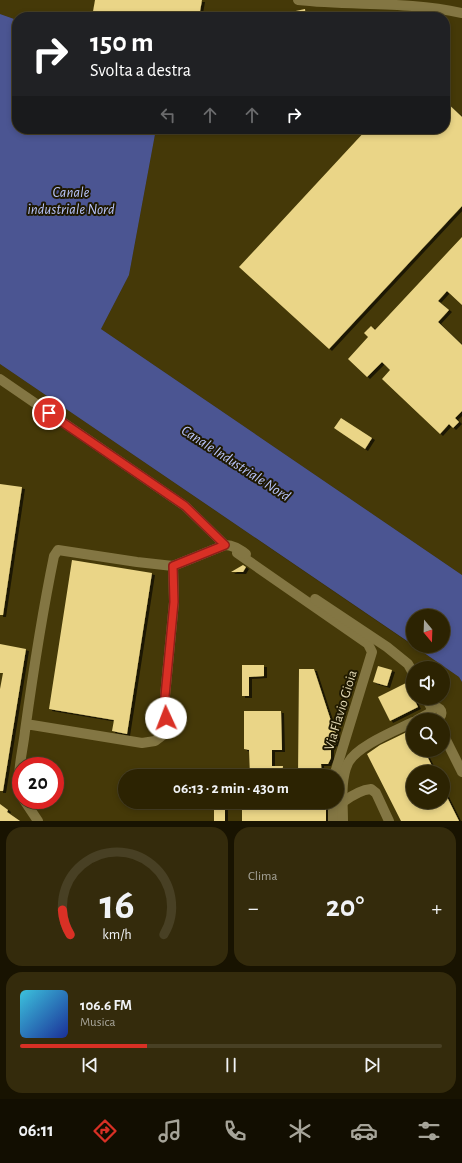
<!DOCTYPE html>
<html lang="it">
<meta charset="utf-8">
<style>
body{margin:0;font-family:"Alegreya Sans",sans-serif;background:#342b0c;color:#f1f3f6;height:100vh;display:flex;flex-direction:column;font-size:15px;white-space:nowrap}
*{box-sizing:border-box;margin:0}
p{font-size:13px;color:#a6a499}
.icon{flex:none;width:22px;height:22px;fill:none;stroke:currentColor;stroke-width:2;stroke-linecap:round;stroke-linejoin:round}
.map{position:relative;height:821px;overflow:hidden}
.details{display:flex;flex-direction:column;gap:6px;padding:6px;background:#181301;flex:1}
.details>*{flex:none}
.guide{position:absolute;left:12px;top:12px;width:438px;height:122px;border-radius:16px;box-shadow:0 2px 6px #0003,0 0 0 1px #484024;background:#202124;color:#fff;overflow:hidden}
.needle{width:26px;rotate:161deg}
.controls{position:absolute;left:406px;top:609px;display:grid;gap:8px}
.controls a{display:grid;place-items:center;width:44px;height:44px;border-radius:50%;background:#2c2302;box-shadow:0 2px 6px #0003,0 0 0 1px #484024;font-size:20px}
.speed{position:absolute;left:12px;top:757px;display:flex;gap:8px;font-size:20px;font-weight:700;text-align:center}
.speed>*{display:grid;place-content:center;width:52px;height:52px;border-radius:50%;background:#2c2302;box-shadow:0 2px 6px #0003,0 0 0 1px #484024;line-height:1}
.speed .limit{border:6px solid #d22;background:#fff;color:#111}
.pin{position:absolute;display:grid;place-items:center;width:34px;height:34px;color:#fff;margin:-17px;border:2px solid #fff;border-radius:50%;box-shadow:0 1px 4px #0007}
.me{position:absolute;width:44px;margin:-22px;rotate:358deg;stroke-linejoin:round;filter:drop-shadow(0 0 3px #0008)}
.turn{display:flex;align-items:center;gap:14px;height:84px;padding:0 12px;font-size:18px}
.turn .icon{width:52px;height:52px;stroke-width:2.5}
.turn b{display:block;font-size:28px;line-height:34px}
.lanes{display:flex;align-items:center;height:38px;padding:0 12px;background:#0003;justify-content:center;gap:20px;direction:ltr}
.lanes .off{opacity:.35}
.big{font-size:30px;font-weight:700;line-height:1.1}
.details .widget{flex:1;display:flex;flex-direction:column;justify-content:center;gap:6px;min-width:0;padding:0 14px;border-radius:16px;background:#342b0c}
.details .dial{align-items:center;gap:0}
.dial svg{height:104px;overflow:visible;fill:none;stroke:#484024;stroke-width:7;stroke-linecap:round;text-anchor:middle}
.dial text{fill:#f1f3f6;stroke:none}
.song{display:flex;align-items:center;gap:12px}
.cover{width:48px;height:48px;border-radius:6px;background:linear-gradient(135deg,hsl(190 70% 55%),hsl(230 70% 35%))}
.played{height:4px;border-radius:2px;background:linear-gradient(90deg,#d93025 30%,#484024 30%)}
.keys{display:flex;justify-content:space-around;direction:ltr}
.heat{display:flex;justify-content:space-between;align-items:center;font-size:22px;direction:ltr}
.details .tiles{flex:1;display:grid;gap:6px;grid-template-columns:1fr 1fr}
.widget:last-child{grid-column:span 2}
.trip{position:absolute;left:118px;top:769px;width:226px;height:40px;border-radius:20px;background:#2c2302;box-shadow:0 2px 6px #0003,0 0 0 1px #484024;font-weight:700;line-height:40px;text-align:center}
.dock{display:flex;height:64px;justify-content:space-around;align-items:center;background:#120e01;color:#a6a499}
.dock .icon{width:28px;height:28px}
.dock .on{color:#d93025}
.dock b{font-size:18px;color:#f1f3f6}
.map>svg:first-child{display:block}
.built{fill:#453908;fill-rule:evenodd}
.water{fill:#4b5592}
.building{fill:#ead587;filter:url(#shadow)}
.lines{fill:none;stroke-linecap:round;stroke-linejoin:round}
.minor{stroke:#837643;stroke-width:10}
.route-casing{stroke:#8d1f18;stroke-width:10}
.route{stroke:#d93025;stroke-width:7}
.labels{text-anchor:middle;stroke-width:4;stroke-linejoin:round;paint-order:stroke}
.street-label{font-size:14px;fill:#e5dbb6;stroke:#1e1801}
.water-label{font-size:15px;font-style:italic;fill:#b8c4fa;stroke:#1e1801}
</style>
<div class="map">
<svg width="462" height="821" viewBox="0 0 462 821">
<defs>
<filter id="shadow"><feDropShadow dx="3" dy="2" stdDeviation="0" flood-color="#0009"/></filter>
</defs>
<rect width="100%" height="100%" fill="#3a2f03"/>
<g class="built">
<path d="M0,0H462V575L101,329L129,275L156,129H445V17H17V20L0,14Z"/>
<path d="M0,364L459,677L462,682V821H0ZM413,668H443V698H413ZM413,720H443V750H413ZM21,766H55V800H21ZM413,772H443V802H413ZM125,776H337V802H125Z"/>
</g>
<path class="water" d="M0,14L17,20V129H156L129,275L101,329L462,575V682L459,677L414,646H443V616H413V645L0,364Z"/>
<g class="building">
<path d="M95,0H202L199,17H92Z"/>
<path d="M305,9L306,17H292L291,12Z"/>
<path d="M445,101L462,117V206L329,349L239,267L367,129H445Z"/>
<path d="M462,237V305L447,291L438,301L449,310L438,322L462,345V411L455,418L459,422L453,428L449,424L440,434L382,379L390,370L382,362L367,377L348,359L368,337L364,333L371,326L375,330Z"/>
<path d="M341,418L372,438L365,449L334,428Z"/>
<path d="M0,484L22,487L3,615H0Z"/>
<path d="M72,560L152,573L127,734L112,731L114,720L49,709Z"/>
<path d="M243,565L246,567L243,572H231Z"/>
<path d="M0,644L26,649L3,791H0V689L3,673H0Z"/>
<path d="M242,665H264V676L249,677V696H242Z"/>
<path d="M378,666L392,670L387,686L373,682Z"/>
<path d="M299,669H314L331,721V728H334L338,739L336,744L331,745V758L328,764H321L322,776H298Z"/>
<path d="M406,683L418,707L390,721L378,697Z"/>
<path d="M244,711H281L282,750H272V766H283L282,776H250L249,750L244,749Z"/>
<path d="M413,729V750H424L435,772H413V802H443V789L459,821H401L367,754L380,745Z"/>
<rect x="214" y="802" width="11" height="19"/>
<rect x="242" y="802" width="84" height="19"/>
<path d="M0,804L8,810L7,812L20,821H0Z"/>
</g>
<g class="lines">
<g class="minor">
<path d="M298,0C352,6 408,1 462,13"/>
<path d="M0,379L185,506L225,545"/>
<path d="M237,553L368,644L372,652L334,776"/>
<path d="M173,566L225,545C233,545 239,549 246,554"/>
<path d="M315,599L387,647L408,664L413,673"/>
<path d="M426,698L432,709"/>
<circle cx="436" cy="713" r="5.5"/>
<path d="M417,720L430,713"/>
<path d="M443,734L462,772"/>
<path d="M21,792C16,773 23,751 25,731C33,673 42,614 54,556L58,550L137,562L173,566L174,602L165,696L166,718L163,735L155,741L142,743L26,724"/>
<path d="M24,800L38,821"/>
<path d="M333,802V821"/>
<path d="M343,802C351,796 360,790 371,789L376,793L389,821"/>
<path d="M343,821C343,803 340,780 348,763C357,746 395,731 413,722"/>
</g>
</g>
<g class="lines">
<g class="route-casing">
<path id="route" d="M49,413L185,506L225,545L173,566L174,602L165,696L166,718"/>
</g>
<use href="#route" class="route"/>
</g>
<g class="labels">
<g class="street-label">
<text transform="translate(340 710) rotate(-73)" y="5">Via Flavio Gioia</text>
</g>
<g class="water-label">
<text x="71" y="197">Canale<tspan x="71" dy="17">industriale Nord</tspan></text>
<text transform="translate(236 463) rotate(33)" y="5">Canale Industriale Nord</text>
</g>
</g>
</svg>
<div class="controls">
<a><svg class="needle" viewBox="-14 -14 28 28"><path d="M0-13l5 13h-10z" fill="#e53935"/><path d="M0 13l5-13h-10z" fill="#a6a499"/></svg></a>
<a><svg class="icon" aria-label="sound" viewBox="0 0 24 24"><path d="M4 9h4l5-4v14l-5-4H4zM17 9q2 3 0 6"/></svg></a>
<a><svg class="icon" aria-label="search" viewBox="0 0 24 24"><circle cx="10" cy="10" r="6"/><path d="M15 15l6 6"/></svg></a>
<a><svg class="icon" aria-label="layers" viewBox="0 0 24 24"><path d="M12 4l9 5-9 5-9-5zM3 14l9 5 9-5"/></svg></a>
</div>
<div class="speed"><div class="limit">20</div></div>
<div class="pin" style="left:49px;top:413px;background:#d93025"><svg class="icon" aria-label="arrive" viewBox="0 0 24 24"><path d="M6 21V4h12l-3 4 3 4H6"/></svg></div>
<svg class="me" style="left:166px;top:718px" viewBox="-20 -20 40 40"><circle r="19" fill="#fff"/><path d="M0-13L10 11 0 6-10 11z" fill="#d93025"/></svg>
<div class="trip">06:13 · 2 min · 430 m</div>
<div class="guide">
<div class="turn"><svg class="icon" aria-label="right" viewBox="0 0 24 24"><path d="M7 20v-9h11M14 6l5 5-5 5"/></svg><div><b>150 m</b>Svolta a destra</div></div>
<div class="lanes"><svg class="icon off" aria-label="left" viewBox="0 0 24 24"><path d="M17 20v-9H6M10 6l-5 5 5 5"/></svg><svg class="icon off" aria-label="ahead" viewBox="0 0 24 24"><path d="M12 20V5M6 11l6-6 6 6"/></svg><svg class="icon off" aria-label="ahead" viewBox="0 0 24 24"><path d="M12 20V5M6 11l6-6 6 6"/></svg><svg class="icon" aria-label="right" viewBox="0 0 24 24"><path d="M7 20v-9h11M14 6l5 5-5 5"/></svg></div>
</div>
</div>
<section class="details">
<div class="tiles">
<div class="widget dial"><svg viewBox="0 0 100 80">
<path d="M14 69A42 42 0 1 1 86 69"/>
<path d="M14 69A42 42 0 0 1 8 50" stroke="#d93025"/>
<text x="50" y="56" font-size="32" font-weight="700">16</text>
<text x="50" y="72" font-size="11">km/h</text>
</svg></div>
<div class="widget"><p>Clima</p>
<div class="heat"><a>−</a><b class="big">20°</b><a>+</a></div>
</div>
<div class="widget">
<div class="song"><i class="cover"></i><div><b>106.6 FM</b><p>Musica</p></div></div>
<div class="played"></div>
<div class="keys"><svg class="icon" aria-label="previous" viewBox="0 0 24 24"><path d="M18 5L8 12l10 7zM5 5v14"/></svg><svg class="icon" aria-label="pause" viewBox="0 0 24 24"><path d="M8 5v14M16 5v14"/></svg><svg class="icon" aria-label="next" viewBox="0 0 24 24"><path d="M6 5l10 7-10 7zM19 5v14"/></svg></div>
</div>
</div>
</section>
<nav class="dock">
<b>06:11</b>
<svg class="icon on" aria-label="directions" viewBox="0 0 24 24"><path d="M12 3l9 9-9 9-9-9zM9 14v-3h6M13 9l2 2-2 2"/></svg>
<svg class="icon" aria-label="music" viewBox="0 0 24 24"><path d="M9 18V5l10-2v13"/><circle cx="6" cy="18" r="3"/><circle cx="16" cy="16" r="3"/></svg>
<svg class="icon" aria-label="phone" viewBox="0 0 24 24"><path d="M5 4h4l2 5-3 2q2 4 5 5l2-3 5 2v4C11 20 4 13 5 4z"/></svg>
<svg class="icon" aria-label="climate" viewBox="0 0 24 24"><path d="M12 3v18M4 7l16 10M4 17L20 7"/></svg>
<svg class="icon" aria-label="car" viewBox="0 0 24 24"><path d="M5 17H2v-5l4-1 3-4h7l3 4 3 1v5h-3M9 17h6M6 11h13"/><circle cx="7" cy="17" r="2"/><circle cx="17" cy="17" r="2"/></svg>
<svg class="icon" aria-label="filters" viewBox="0 0 24 24"><path d="M4 7h16M4 17h16"/><circle cx="9" cy="7" r="2"/><circle cx="15" cy="17" r="2"/></svg>
</nav>
